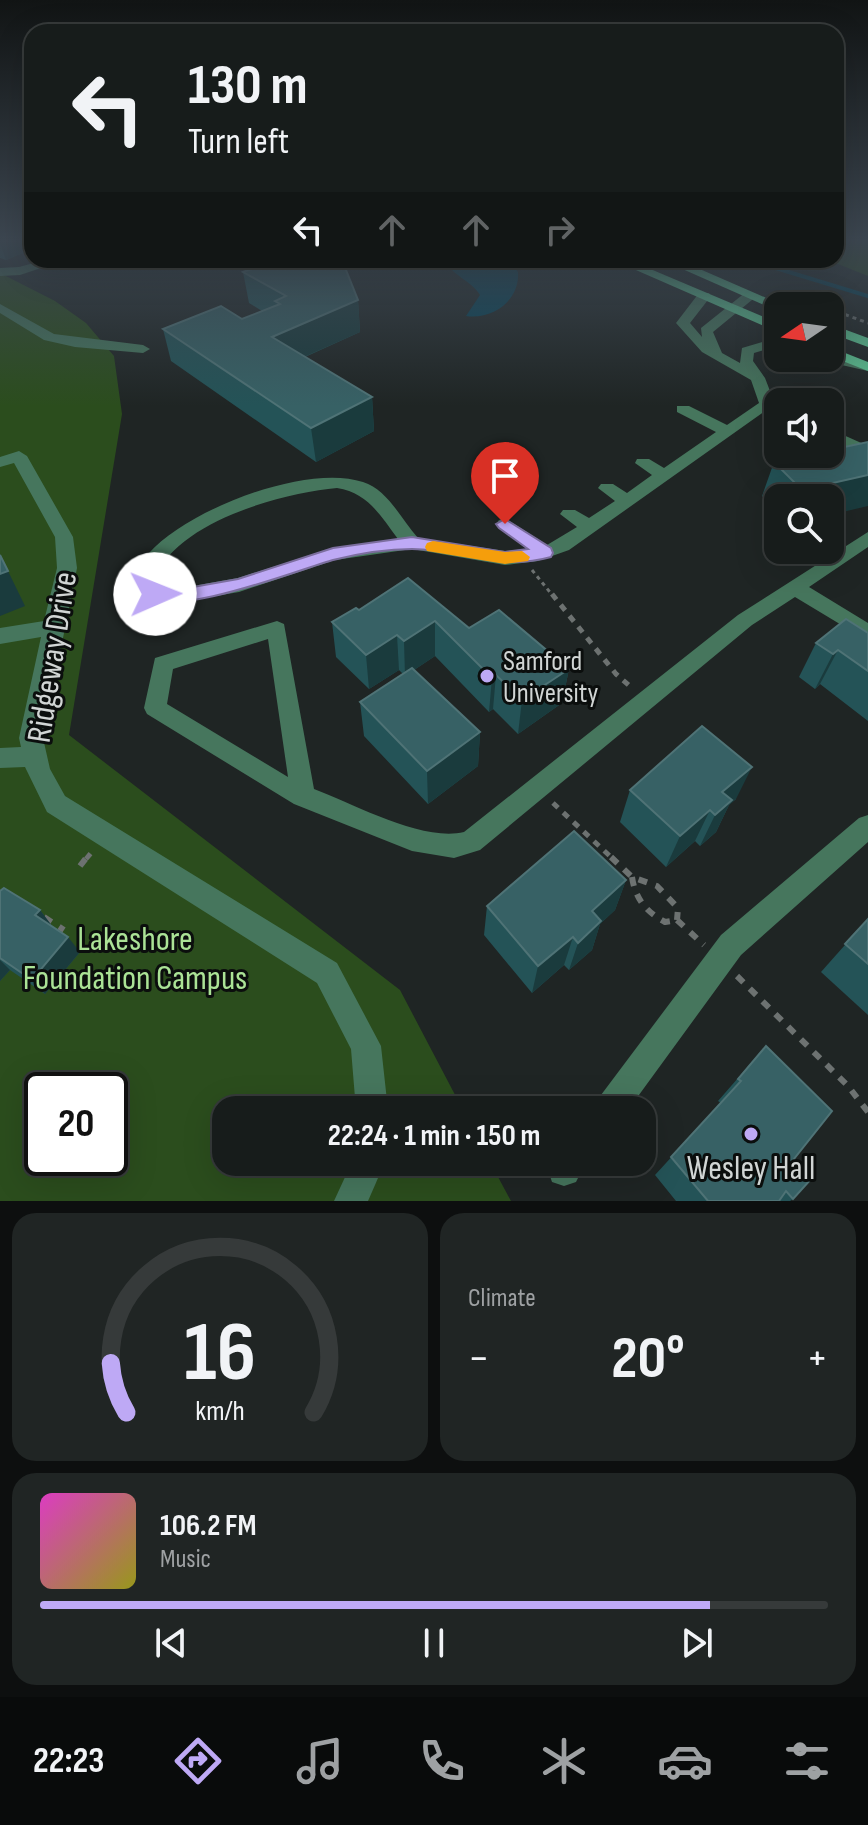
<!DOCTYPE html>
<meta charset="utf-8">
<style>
body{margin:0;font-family:"Sofia Sans Condensed",sans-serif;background:#202524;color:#f1f3f6;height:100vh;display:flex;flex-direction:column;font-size:30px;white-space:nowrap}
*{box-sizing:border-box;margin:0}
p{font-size:26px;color:#9ea1a3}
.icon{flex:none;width:44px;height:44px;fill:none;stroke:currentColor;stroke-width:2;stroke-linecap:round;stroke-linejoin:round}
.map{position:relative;height:1201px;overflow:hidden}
.side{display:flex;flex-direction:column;gap:12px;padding:12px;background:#0d0f0f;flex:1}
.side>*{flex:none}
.top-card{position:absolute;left:24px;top:24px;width:820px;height:244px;border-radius:24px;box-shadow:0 8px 32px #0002,0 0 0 2px #363a3a;background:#171c1b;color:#f1f3f6;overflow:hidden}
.needle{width:52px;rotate:257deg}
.fabs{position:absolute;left:764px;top:292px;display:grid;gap:16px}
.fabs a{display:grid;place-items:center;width:80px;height:80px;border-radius:16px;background:#171c1b;box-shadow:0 8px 32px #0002,0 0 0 2px #363a3a;font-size:40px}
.speed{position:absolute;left:24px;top:1072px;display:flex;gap:16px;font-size:40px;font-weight:700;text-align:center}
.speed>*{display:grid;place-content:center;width:104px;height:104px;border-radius:50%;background:#171c1b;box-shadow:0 8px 32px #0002,0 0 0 2px #363a3a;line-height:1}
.speed .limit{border:4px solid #111;border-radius:12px;background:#fff;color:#111}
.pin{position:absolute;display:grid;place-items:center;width:68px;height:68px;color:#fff;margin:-82px -34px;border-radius:50% 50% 50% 0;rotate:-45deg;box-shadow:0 0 8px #0007}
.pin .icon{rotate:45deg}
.me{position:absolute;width:88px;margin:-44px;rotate:89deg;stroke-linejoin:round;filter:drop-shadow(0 0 6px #0008)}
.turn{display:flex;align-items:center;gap:28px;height:168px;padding:0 32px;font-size:36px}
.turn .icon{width:104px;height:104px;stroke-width:2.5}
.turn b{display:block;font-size:56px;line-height:68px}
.lanes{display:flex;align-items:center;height:76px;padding:0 32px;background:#0003;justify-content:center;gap:40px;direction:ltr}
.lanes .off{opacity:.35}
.big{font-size:60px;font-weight:700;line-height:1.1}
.side .tile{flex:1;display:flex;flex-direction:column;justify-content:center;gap:12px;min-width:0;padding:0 28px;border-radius:24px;background:#202524}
.side .dial{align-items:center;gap:0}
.dial svg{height:208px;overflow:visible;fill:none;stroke:#363a3a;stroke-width:7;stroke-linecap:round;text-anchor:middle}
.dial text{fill:#f1f3f6;stroke:none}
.song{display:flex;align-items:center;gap:24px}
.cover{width:96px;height:96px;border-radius:12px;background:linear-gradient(135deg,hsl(310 70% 55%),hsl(60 70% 35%))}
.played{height:8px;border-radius:4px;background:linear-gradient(90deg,#bea9f5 85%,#363a3a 85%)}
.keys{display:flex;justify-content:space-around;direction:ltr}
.heat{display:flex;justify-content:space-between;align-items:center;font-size:44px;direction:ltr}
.side .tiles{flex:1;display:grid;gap:12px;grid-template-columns:1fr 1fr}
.tile:last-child{grid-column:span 2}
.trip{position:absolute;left:212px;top:1096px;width:444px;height:80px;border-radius:24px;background:#171c1b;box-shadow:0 8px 32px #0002,0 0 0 2px #363a3a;font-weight:700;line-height:80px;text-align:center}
.dock{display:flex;height:128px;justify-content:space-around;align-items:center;background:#090b0b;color:#9ea1a3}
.dock .icon{width:56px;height:56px}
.dock .on{color:#bea9f5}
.dock b{font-size:36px;color:#f1f3f6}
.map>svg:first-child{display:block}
.green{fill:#2b4d1d;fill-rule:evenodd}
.water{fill:#004359}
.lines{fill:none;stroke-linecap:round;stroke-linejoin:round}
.stream{stroke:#004359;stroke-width:4}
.path-far2{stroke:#6d7271;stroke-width:3;stroke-dasharray:4 4;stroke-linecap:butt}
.path-far1{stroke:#6d7271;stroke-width:5;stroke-dasharray:7 7;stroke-linecap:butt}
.path{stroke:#6d7271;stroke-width:6;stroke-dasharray:9 9;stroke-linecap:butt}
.minor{fill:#46765d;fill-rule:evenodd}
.major{fill:#5ec995;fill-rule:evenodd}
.wall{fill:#245357}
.shaded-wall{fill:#1a3b3d}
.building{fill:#376165;stroke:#4f7376;stroke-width:2}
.route{fill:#bea9f5;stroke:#7c6e9f;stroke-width:2}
.slow{fill:#f59e0b}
.poi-dot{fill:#bea9f5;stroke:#0b0e0d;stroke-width:3}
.labels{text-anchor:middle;stroke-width:6;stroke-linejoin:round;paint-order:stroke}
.poi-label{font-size:28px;fill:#d1d5d4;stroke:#0b0e0d;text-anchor:start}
.near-street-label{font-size:34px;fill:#d1d5d4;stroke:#0b0e0d}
.near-park-label{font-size:34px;fill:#abe396;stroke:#0b0e0d}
.near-poi-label{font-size:34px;fill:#d1d5d4;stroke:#0b0e0d}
</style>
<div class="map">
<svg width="868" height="1201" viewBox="0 0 868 1201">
<rect width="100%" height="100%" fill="#1f2524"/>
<g class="green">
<path d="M836,238H868V276L828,260H836Z"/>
<path d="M0,273L55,301L86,323L114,356L122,414L69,735L400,990L463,1110H226V1162H490L511,1201H0ZM42,1090H110V1158H42Z"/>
</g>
<path class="water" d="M446,260H510L518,272C520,300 493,320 466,316L480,295C471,280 450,275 446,260Z"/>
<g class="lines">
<path class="stream" d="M749,260L868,296"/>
<g class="path-far2">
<path d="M788,293L823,306"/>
<path d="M830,309L868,323"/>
<path d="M532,570L553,596"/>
</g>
<g class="path-far1">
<path d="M552,594L616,674L632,688"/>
<path d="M553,803L613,859"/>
<path d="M86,859L91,853"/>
</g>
<g class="path">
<path d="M611,857L632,877L657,886L678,908L677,920"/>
<path d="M80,866L87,857"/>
<path d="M632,877C635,898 646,912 665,922L677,920"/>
<path d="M44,917L64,930"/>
<path d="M677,920L704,945"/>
<path d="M737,976L848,1086L868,1112"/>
</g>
<g class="minor">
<path d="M45,260H65L20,275L0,276V268L19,267Z"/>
<path d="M746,292L758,295L713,332L722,353L740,363L742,348L766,341L778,343V351L767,349L754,353L753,361L765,378L775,404L569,550L538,561L505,565L412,549L335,560L239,592L193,600L148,599L134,580C138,571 142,561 149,553C187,510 306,463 363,482C388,490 401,519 418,538L505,551L527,549L499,528L496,524L499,520L505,518L547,545L577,527L560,514L563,510H575L589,518L615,501L598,488L601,484H613L627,493L652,475L635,463L637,459H649L664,468L716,432L677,412V406H689L727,425L759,403L751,380L702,352L676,323L699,293H709L711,296L690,323L702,337L701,328ZM337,488C368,493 380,515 398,539L333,548L238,578L193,586L160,587L154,579C177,522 281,493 337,488Z"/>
<path d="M0,304L54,334L143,345L150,349L143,353L75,347L44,340L0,313Z"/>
<path d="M830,354L868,363V371L824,361L822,358H830Z"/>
<path d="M830,429L868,446V457L830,440Z"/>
<path d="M19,451L27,456L73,537L77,568L43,738L50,769L65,796L337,963L381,1046L388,1110H356L351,1049L317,983L47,812L25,767L0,768V748L21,747L19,738L41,637L0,644V628L44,621L57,568L55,537L14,463L0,467V457Z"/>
<path d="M868,532V547L809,587L868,623V641L795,597L752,625L480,850L454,858L412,851L294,804L147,714L144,708L155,658L277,621L284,624L314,789C354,804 422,842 464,832L738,615ZM268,639L288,777L167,704L173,669Z"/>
<path d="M868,815V842L741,955L628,1110H593L598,1099L721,935L859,818Z"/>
<path d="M352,1162H385L368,1201H334Z"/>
<path d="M551,1162H586L576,1182L564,1186L552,1182L548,1170Z"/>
</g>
<g class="major">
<path d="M613,260H629L778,323V332Z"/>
<path d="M662,260H679L785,306L773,309Z"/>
<path d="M830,324L868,338V347L830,333Z"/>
<path d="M830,347L868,362V371L830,356Z"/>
</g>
</g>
<g class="wall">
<path d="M0,238H32V249L6,260L0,258Z"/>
<path d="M243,272L358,300L360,332L305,357L372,397L374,431L316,462L171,361L163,329L242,319L262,311L249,303Z"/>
<path d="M774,462L830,498H778V514L762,496Z"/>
<path d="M408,578L469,628L569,669L562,703L518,734L493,709L489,712L435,656L414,670L480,732L478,766L428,804L364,736L360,702L403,674L399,670L369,689L336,657L332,622L359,610Z"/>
<path d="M868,633V721L820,684L815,689L799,677L816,643Z"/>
<path d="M630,790L736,799L729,805L716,832L700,846L695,841L666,867L620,822Z"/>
<path d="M626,880L615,910L600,924L592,950L569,970L564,965L532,993L484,935L487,906Z"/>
<path d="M0,891L40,910L52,926L80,952L45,994L10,970L0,981Z"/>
<path d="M868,919V1015L821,972Z"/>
<path d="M766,1046L794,1159L793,1199L790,1201H676L655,1175L721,1103L718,1101Z"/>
</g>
<g class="shaded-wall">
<path d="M0,238H32V249L6,260L0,243Z"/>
<path d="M358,300L360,332L277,369L272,337Z"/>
<path d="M372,397L374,431L316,462L311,428Z"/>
<path d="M868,475V506L830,515V498H799L802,490Z"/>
<path d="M8,571L25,606L0,616V574Z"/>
<path d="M435,621V656L405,676L404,641Z"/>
<path d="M397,635L399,670L369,689L366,655Z"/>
<path d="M838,650L820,684L815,689L833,654Z"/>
<path d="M569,669L562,703L518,734L522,700Z"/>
<path d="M496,675L493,709L489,712L492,678Z"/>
<path d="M480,732L478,766L428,804L427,771Z"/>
<path d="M752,767L736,799L729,805L716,832L700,846L715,815L722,792Z"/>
<path d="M710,810L695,841L666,867L680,836Z"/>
<path d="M626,880L615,910L600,924L592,950L569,970L578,943L592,911Z"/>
<path d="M40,910L52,926L35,915Z"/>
<path d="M68,937L80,952L45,994L32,980Z"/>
<path d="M573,937L564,965L532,993L538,966Z"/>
<path d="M0,960L10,970L0,981Z"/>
</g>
<g class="building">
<path d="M277,260H342L358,300L272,337L372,397L311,428L163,329L221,306L242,319L280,304L275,301L286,296L243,272Z"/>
<path d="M868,442V475L802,490L774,462L810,454H830V450Z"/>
<path d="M0,555L8,571L0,574Z"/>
<path d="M408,578L469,628L499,610L569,669L522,700L496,675L492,678L435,621L404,641L397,635L366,655L332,622L356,608L359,610Z"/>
<path d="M846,619L868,633V671L838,650L833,654L816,643Z"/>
<path d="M412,668L480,732L427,771L360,702Z"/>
<path d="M702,726L752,767L722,792L732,800L715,815L710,810L680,836L630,790Z"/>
<path d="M574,831L626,880L592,911L601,921L578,943L573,937L538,966L487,906Z"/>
<path d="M4,888L40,910L35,915L68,937L32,980L0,958V891Z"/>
<path d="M868,919V964L845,944Z"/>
<path d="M766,1046L832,1111L794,1159L812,1178L793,1199L786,1191L779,1201H708L671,1157L741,1081L738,1079Z"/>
</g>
<linearGradient id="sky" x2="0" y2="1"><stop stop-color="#111414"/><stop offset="0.59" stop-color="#3c4650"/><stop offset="1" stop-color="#3c4650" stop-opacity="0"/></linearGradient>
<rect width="868" height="406" fill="url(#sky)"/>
<path class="route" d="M505,519L551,548L553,553L551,557C497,572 462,549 412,549C388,549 357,554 333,560C303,568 167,622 146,594L155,587H193L238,579L333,548L412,537L505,552L528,549L499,528L496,524Z"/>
<path class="slow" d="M433,541L505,552L522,551L530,557L528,561L505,564L427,551L425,547L427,543Z"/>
<g class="poi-dot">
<circle cx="487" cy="676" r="8"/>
<circle cx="751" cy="1134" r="8"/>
</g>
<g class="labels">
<g class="poi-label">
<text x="503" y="670">Samford<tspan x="503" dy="32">University</tspan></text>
</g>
<g class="near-street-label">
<text transform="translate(51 657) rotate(-81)" y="12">Ridgeway Drive</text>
</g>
<g class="near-park-label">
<text x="135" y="950">Lakeshore<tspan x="135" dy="39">Foundation Campus</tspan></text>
</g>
<g class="near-poi-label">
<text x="751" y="1179">Wesley Hall</text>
</g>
</g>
</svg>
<div class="fabs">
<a><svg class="needle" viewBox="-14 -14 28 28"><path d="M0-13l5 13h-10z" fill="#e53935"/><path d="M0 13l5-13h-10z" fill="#9ea1a3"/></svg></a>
<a><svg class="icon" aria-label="sound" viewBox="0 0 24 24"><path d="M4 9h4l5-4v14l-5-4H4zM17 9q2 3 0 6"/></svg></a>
<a><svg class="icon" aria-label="search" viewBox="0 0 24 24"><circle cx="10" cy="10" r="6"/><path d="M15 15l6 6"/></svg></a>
</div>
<div class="speed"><div class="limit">20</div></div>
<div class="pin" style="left:505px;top:524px;background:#d93025"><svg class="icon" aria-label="arrive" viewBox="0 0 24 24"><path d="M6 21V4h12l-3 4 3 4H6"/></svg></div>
<svg class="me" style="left:155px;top:594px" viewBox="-20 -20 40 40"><circle r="19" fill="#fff"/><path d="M0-13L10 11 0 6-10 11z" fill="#bea9f5"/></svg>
<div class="trip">22:24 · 1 min · 150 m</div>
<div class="top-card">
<div class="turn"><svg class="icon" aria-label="left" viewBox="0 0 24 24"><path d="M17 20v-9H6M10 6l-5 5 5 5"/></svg><div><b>130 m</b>Turn left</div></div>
<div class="lanes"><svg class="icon" aria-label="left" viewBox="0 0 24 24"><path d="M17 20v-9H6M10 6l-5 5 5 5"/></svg><svg class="icon off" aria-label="ahead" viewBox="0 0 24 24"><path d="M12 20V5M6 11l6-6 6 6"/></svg><svg class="icon off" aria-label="ahead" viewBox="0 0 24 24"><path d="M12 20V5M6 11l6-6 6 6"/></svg><svg class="icon off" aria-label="right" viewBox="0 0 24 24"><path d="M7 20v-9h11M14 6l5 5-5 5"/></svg></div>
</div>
</div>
<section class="side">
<div class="tiles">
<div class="tile dial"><svg viewBox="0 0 100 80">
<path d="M14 69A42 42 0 1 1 86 69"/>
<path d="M14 69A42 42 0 0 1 8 50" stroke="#bea9f5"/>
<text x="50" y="56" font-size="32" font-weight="700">16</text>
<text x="50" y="72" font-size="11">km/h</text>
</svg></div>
<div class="tile"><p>Climate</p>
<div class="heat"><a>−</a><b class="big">20°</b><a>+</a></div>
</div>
<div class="tile">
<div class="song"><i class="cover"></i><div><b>106.2 FM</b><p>Music</p></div></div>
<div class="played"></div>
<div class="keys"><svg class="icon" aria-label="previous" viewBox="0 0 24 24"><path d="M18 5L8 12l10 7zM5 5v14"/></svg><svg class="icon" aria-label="pause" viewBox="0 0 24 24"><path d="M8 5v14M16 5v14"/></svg><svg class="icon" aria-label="next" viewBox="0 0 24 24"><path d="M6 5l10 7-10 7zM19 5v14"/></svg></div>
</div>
</div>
</section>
<nav class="dock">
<b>22:23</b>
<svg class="icon on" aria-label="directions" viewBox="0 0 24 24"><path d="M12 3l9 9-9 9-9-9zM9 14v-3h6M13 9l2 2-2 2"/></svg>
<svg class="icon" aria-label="music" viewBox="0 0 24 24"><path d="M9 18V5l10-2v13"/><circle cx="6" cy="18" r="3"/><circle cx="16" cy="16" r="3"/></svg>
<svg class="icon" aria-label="phone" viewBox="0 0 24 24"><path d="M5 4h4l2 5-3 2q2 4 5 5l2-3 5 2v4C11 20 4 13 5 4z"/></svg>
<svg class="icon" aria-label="climate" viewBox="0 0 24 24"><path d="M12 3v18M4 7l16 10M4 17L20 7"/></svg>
<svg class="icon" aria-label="car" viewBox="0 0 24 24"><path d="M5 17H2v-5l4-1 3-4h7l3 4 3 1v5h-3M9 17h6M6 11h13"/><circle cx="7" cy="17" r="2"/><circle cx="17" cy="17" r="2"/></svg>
<svg class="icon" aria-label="filters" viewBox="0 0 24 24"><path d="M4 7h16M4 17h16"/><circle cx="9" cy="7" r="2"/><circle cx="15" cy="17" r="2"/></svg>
</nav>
